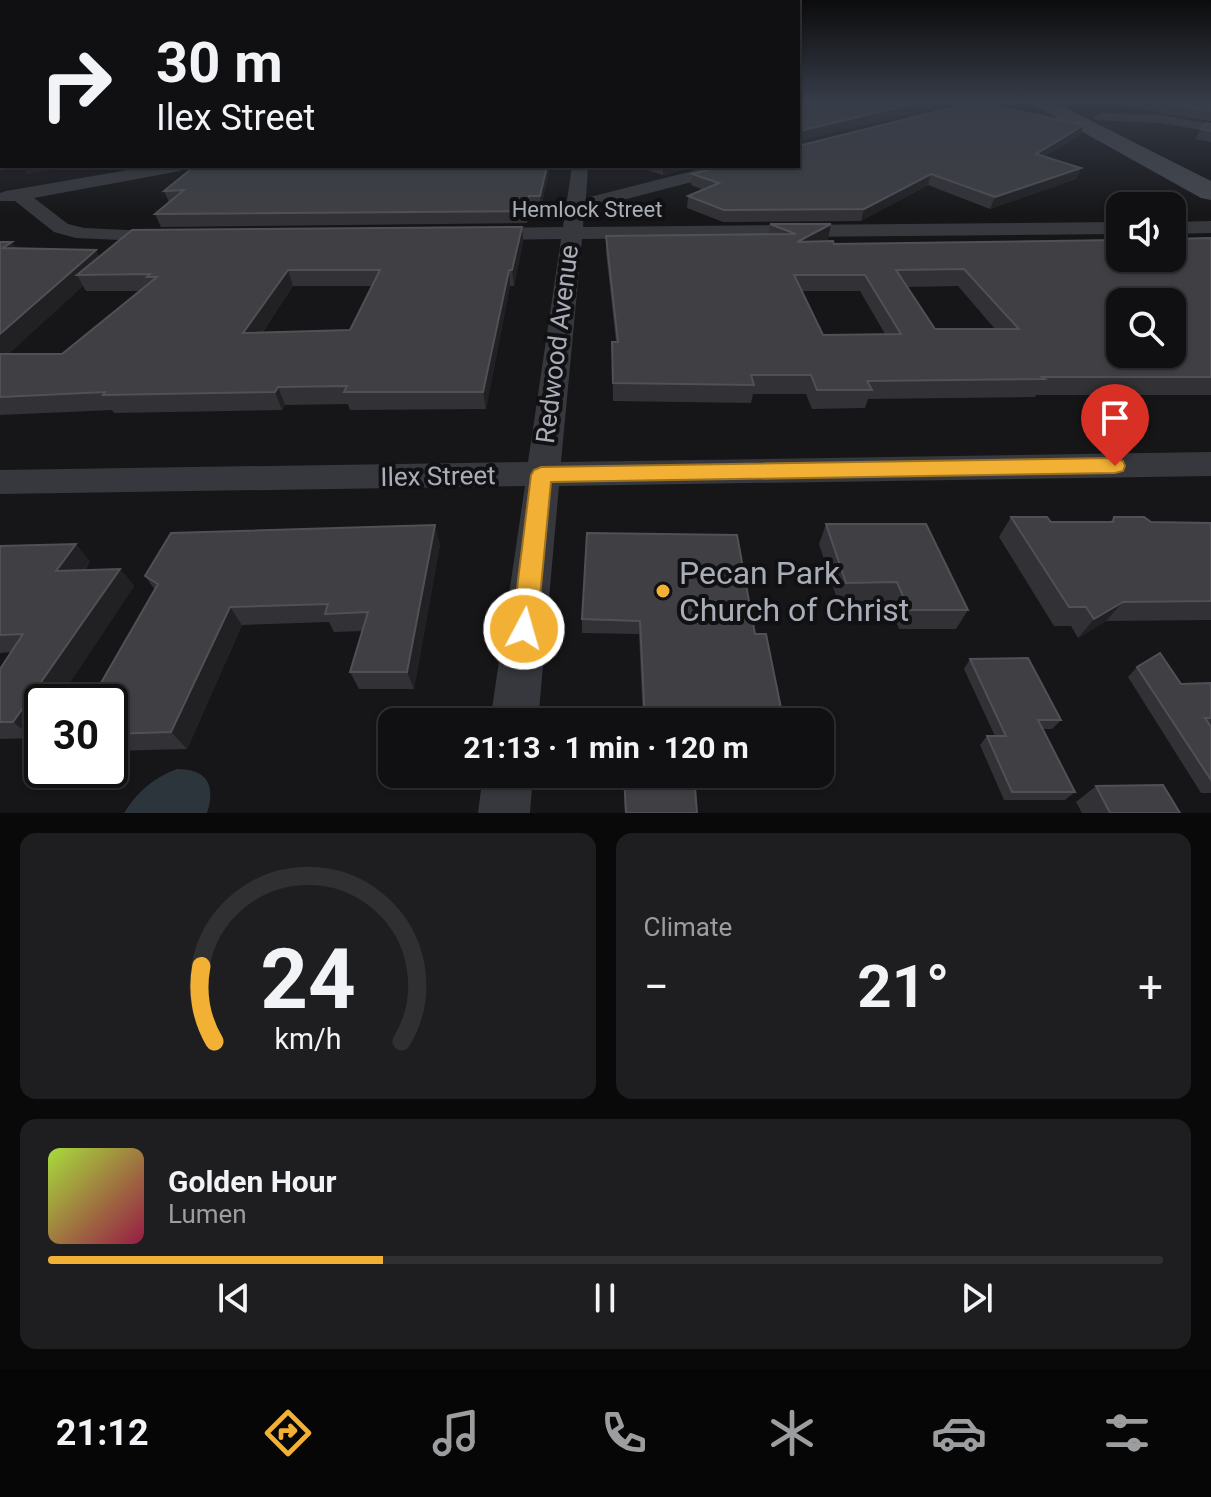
<!DOCTYPE html>
<meta charset="utf-8">
<style>
body{margin:0;font-family:Roboto,sans-serif;background:#1e1e20;color:#f1f3f6;height:100vh;display:flex;flex-direction:column;font-size:30px;white-space:nowrap}
*{box-sizing:border-box;margin:0}
p{font-size:26px;color:#9c9d9f}
.icon{flex:none;width:44px;height:44px;fill:none;stroke:currentColor;stroke-width:2;stroke-linecap:round;stroke-linejoin:round}
.map{position:relative;height:813px;overflow:hidden}
.details{display:flex;flex-direction:column;gap:20px;padding:20px;background:#09090a;flex:1}
.details>*{flex:none}
.top-card{position:absolute;left:0px;top:0px;width:800px;height:168px;box-shadow:0 2px 6px #0004,0 0 0 2px #303032;background:#101012;color:#f1f3f6;overflow:hidden}
.tools{position:absolute;left:1106px;top:192px;display:grid;gap:16px}
.tools a{display:grid;place-items:center;width:80px;height:80px;border-radius:16px;background:#101012;box-shadow:0 2px 6px #0004,0 0 0 2px #303032;font-size:40px}
.speed{position:absolute;left:24px;top:684px;display:flex;gap:16px;font-size:40px;font-weight:700;text-align:center}
.speed>*{display:grid;place-content:center;width:104px;height:104px;border-radius:50%;background:#101012;box-shadow:0 2px 6px #0004,0 0 0 2px #303032;line-height:1}
.speed .limit{border:4px solid #111;border-radius:12px;background:#fff;color:#111}
.pin{position:absolute;display:grid;place-items:center;width:68px;height:68px;color:#fff;margin:-82px -34px;border-radius:50% 50% 50% 0;rotate:-45deg;box-shadow:0 0 8px #0007}
.pin .icon{rotate:45deg}
.me{position:absolute;width:88px;margin:-44px;rotate:6deg;stroke-linejoin:round;filter:drop-shadow(0 0 6px #0008)}
.turn{display:flex;align-items:center;gap:28px;height:168px;padding:0 24px;font-size:36px}
.turn .icon{width:104px;height:104px;stroke-width:2.5}
.turn b{display:block;font-size:56px;line-height:68px}
.big{font-size:60px;font-weight:700;line-height:1.1}
.details .card{flex:1;display:flex;flex-direction:column;justify-content:center;gap:12px;min-width:0;padding:0 28px;border-radius:16px;background:#1e1e20}
.details .dial{align-items:center;gap:0}
.dial svg{height:208px;overflow:visible;fill:none;stroke:#303032;stroke-width:7;stroke-linecap:round;text-anchor:middle}
.dial text{fill:#f1f3f6;stroke:none}
.song{display:flex;align-items:center;gap:24px}
.cover{width:96px;height:96px;border-radius:12px;background:linear-gradient(135deg,hsl(80 70% 55%),hsl(340 70% 35%))}
.played{height:8px;border-radius:4px;background:linear-gradient(90deg,#f2b134 30%,#303032 30%)}
.keys{display:flex;justify-content:space-around;direction:ltr}
.heat{display:flex;justify-content:space-between;align-items:center;font-size:44px;direction:ltr}
.details .tiles{flex:1;display:grid;gap:20px;grid-template-columns:1fr 1fr}
.card:last-child{grid-column:span 2}
.trip{position:absolute;left:378px;top:708px;width:456px;height:80px;border-radius:16px;background:#101012;box-shadow:0 2px 6px #0004,0 0 0 2px #303032;font-weight:700;line-height:80px;text-align:center}
.tabs{display:flex;height:128px;justify-content:space-around;align-items:center;background:#060607;color:#9c9d9f}
.tabs .icon{width:56px;height:56px}
.tabs .active{color:#f2b134}
.tabs b{font-size:36px;color:#f1f3f6}
.map>svg:first-child{display:block}
.water{fill:#2c353c}
.lines{fill:none;stroke-linecap:round;stroke-linejoin:round}
.street{fill:#37383d;fill-rule:evenodd}
.secondary{fill:#45474d;fill-rule:evenodd}
.wall{fill:#323236;fill-rule:evenodd}
.shaded-wall{fill:#212124}
.building{fill:#3f3f44;stroke:#4f5156;stroke-width:2;fill-rule:evenodd}
.route{fill:#f2b134;stroke:#9d7322;stroke-width:2}
.poi-dot{fill:#f2b134;stroke:#111113;stroke-width:3}
.labels{text-anchor:middle;stroke-width:8;stroke-linejoin:round;paint-order:stroke}
.far-street-label{font-size:22px;fill:#a8adb8;stroke:#111113}
.street-label{font-size:26px;fill:#a8adb8;stroke:#111113}
.near-poi-label{font-size:32px;fill:#a8adb8;stroke:#111113;text-anchor:start}
</style>
<div class="map">
<svg width="1211" height="813" viewBox="0 0 1211 813">
<rect width="100%" height="100%" fill="#161618"/>
<path class="water" d="M177,769C207,769 216,785 207,813H124C137,792 153,778 177,769Z"/>
<g class="lines">
<g class="street">
<path d="M0,104H2L0,116Z"/>
<path d="M1101,113L1162,115L1211,124V132L1162,123L1096,120L1094,117Z"/>
<path d="M151,166H188L180,171L34,198L68,224L84,228L171,232L174,236L171,240L164,242L76,238L54,232L15,201H0V193L6,191Z"/>
<path d="M572,166H588L586,198L712,166H740L738,170L584,210L583,227L1120,222V234L582,239L561,462L1211,452V476L559,486L538,722H490L525,486L0,494V470L528,462L561,239L480,240L470,234L480,228L563,227Z"/>
<path d="M1211,221V233L1172,234V222Z"/>
<path d="M483,774H533L530,813H478Z"/>
</g>
<g class="secondary">
<path d="M1029,102H1054L1211,181V200L1201,198Z"/>
<rect x="0" y="132" width="2" height="14"/>
</g>
</g>
<g class="wall">
<path d="M798,102L944,105L798,141V146L1080,135L1045,156L1081,168L1076,179L990,209L928,185L861,221L723,222L687,208L688,196L704,190L691,185L692,174L798,166Z"/>
<path d="M1099,102H1211V121Z"/>
<path d="M1211,124V142L1195,139L1201,129Z"/>
<path d="M550,166L541,208H530L527,223L161,227L155,214L169,202L164,191Z"/>
<path d="M635,166H700L663,175Z"/>
<path d="M770,224H831L828,239L824,242L834,244L1211,238V395H1036L1035,397L868,399L865,408L812,409L806,394H753L751,403L613,401L612,342H616L606,252V236L769,234ZM958,286L995,329H935L907,287ZM802,291H860L885,334L823,335Z"/>
<path d="M522,227L523,242L514,286H510L486,409L350,410L348,404L285,405L282,410L114,413L112,410L0,415V242L16,249L96,250L99,257ZM83,286L86,291H140L62,354H8ZM293,286H372L350,330L262,333Z"/>
<path d="M1011,517L1051,522H1110L1114,517L1151,522L1211,523V620L1106,621L1078,638L1071,626H1054L999,537Z"/>
<path d="M826,524L968,610L956,629H899L888,601L838,602L819,544Z"/>
<path d="M587,533L755,634L783,718L781,722H643L639,634L582,633V619Z"/>
<path d="M440,544L414,689H359L350,672L363,631L334,632L329,622L242,625L187,749L110,751V702L155,590L145,576Z"/>
<path d="M0,546L90,561L85,570L120,569L134,586L33,738L0,739V669L11,652L0,653Z"/>
<path d="M970,659L1061,720L1052,729H1042L1075,792L1065,800H1004L980,745L987,736H995L964,669Z"/>
<path d="M1137,667L1181,684L1211,683V793H1201L1128,677Z"/>
<path d="M623,774H694L697,813H625Z"/>
<path d="M1096,786L1180,813H1082L1076,802Z"/>
</g>
<g class="shaded-wall">
<path d="M922,102H945L944,105L798,141L799,131Z"/>
<path d="M1084,125L1080,135L1031,165L1036,154Z"/>
<path d="M22,166H94L72,170L71,167L27,174Z"/>
<path d="M547,166H550L541,208L540,196Z"/>
<path d="M663,166H700L663,175Z"/>
<path d="M1081,168L1076,179L990,209L995,197Z"/>
<path d="M931,174L928,185L861,221L864,209Z"/>
<path d="M529,196L530,208L527,223L526,211Z"/>
<path d="M831,224L828,239L794,258L797,242Z"/>
<path d="M522,227L523,242L514,286L512,270Z"/>
<path d="M12,242L22,257L3,248Z"/>
<path d="M96,250L104,266L77,275L83,286L0,362V334Z"/>
<path d="M288,270L293,286L250,350L243,333Z"/>
<path d="M509,270L510,286L486,409L483,392Z"/>
<path d="M278,387L285,405L282,410L275,392Z"/>
<path d="M435,525L440,544L414,689L407,672Z"/>
<path d="M76,544L90,561L72,589L56,571Z"/>
<path d="M120,569L134,586L57,702H42V725L33,738L13,722Z"/>
<path d="M1123,602L1106,621L1078,638L1094,619Z"/>
<path d="M230,607L242,625L187,749L171,732Z"/>
</g>
<g class="building">
<path d="M798,102H922L799,131L798,146L975,102L1084,125L1036,154L1081,168L995,197L931,174L864,209L724,210L688,196L719,183L692,174L724,166H798Z"/>
<path d="M1157,102H1211V111Z"/>
<path d="M1206,123L1211,124V131L1201,129Z"/>
<path d="M195,166H547L540,196H529L526,211L155,214L184,190L164,191Z"/>
<path d="M770,224H831L797,242L833,241L834,244L1120,240V258H1172V239L1211,238V377H1042L1045,379L867,381L872,390H817L811,375H751L754,385L613,383L612,342H618L606,236L796,234ZM964,269L1019,329H935L896,270ZM794,275H865L901,334L823,335ZM1120,302H1172V354H1120Z"/>
<path d="M522,227L512,270H509L483,392H344L347,386L278,387L275,392L103,395L105,392L0,397V354H62L157,277H147L150,274L77,275L132,230ZM288,270H380L350,330L243,333Z"/>
<path d="M0,242H12L3,248L96,250L0,334Z"/>
<path d="M1011,517H1047L1051,522H1113L1114,517H1144L1151,522L1211,523V601L1123,602L1094,619L1086,607H1069Z"/>
<path d="M826,524H926L968,610H909L897,582L846,583Z"/>
<path d="M435,525L407,672H350L368,612L325,614L328,604L230,607L171,732L110,734V702H90L158,584L145,576L171,533Z"/>
<path d="M587,533L737,535L755,634H766L783,718L689,719L690,722H645L640,621L582,619Z"/>
<path d="M76,544L56,571L120,569L13,722H0V669L23,634L0,635V546Z"/>
<path d="M1160,653L1181,684L1211,683V718H1205L1211,727V780L1137,667Z"/>
<path d="M1028,658L1061,720H1038L1075,792H1012L987,736H1006L970,659Z"/>
<path d="M624,774H694L697,813H626Z"/>
<path d="M1163,785L1180,813H1110L1096,786Z"/>
</g>
<linearGradient id="sky" x2="0" y2="1"><stop stop-color="#0c0c0d"/><stop offset="0.47" stop-color="#363c48"/><stop offset="1" stop-color="#363c48" stop-opacity="0"/></linearGradient>
<rect width="1211" height="215" fill="url(#sky)"/>
<path class="route" d="M1115,458L1123,461L1125,466L1123,471L1115,473L551,482L537,629L533,637L524,641L515,637L512,629L531,475L534,470L541,467Z"/>
<circle class="poi-dot" cx="663" cy="591" r="8"/>
<g class="labels">
<g class="far-street-label">
<text x="587" y="217">Hemlock Street</text>
</g>
<g class="street-label">
<text transform="translate(557 344) rotate(-83)" y="9">Redwood Avenue</text>
<text transform="translate(438 476) rotate(-1)" y="9">Ilex Street</text>
</g>
<g class="near-poi-label">
<text x="679" y="584">Pecan Park<tspan x="679" dy="37">Church of Christ</tspan></text>
</g>
</g>
</svg>
<div class="tools">
<a><svg class="icon" aria-label="sound" viewBox="0 0 24 24"><path d="M4 9h4l5-4v14l-5-4H4zM17 9q2 3 0 6"/></svg></a>
<a><svg class="icon" aria-label="search" viewBox="0 0 24 24"><circle cx="10" cy="10" r="6"/><path d="M15 15l6 6"/></svg></a>
</div>
<div class="speed"><div class="limit">30</div></div>
<div class="pin" style="left:1115px;top:466px;background:#d93025"><svg class="icon" aria-label="arrive" viewBox="0 0 24 24"><path d="M6 21V4h12l-3 4 3 4H6"/></svg></div>
<svg class="me" style="left:524px;top:629px" viewBox="-20 -20 40 40"><circle r="17" fill="#f2b134" stroke="#fff" stroke-width="3"/><path d="M0-11L8 9 0 5-8 9z" fill="#fff"/></svg>
<div class="trip">21:13 · 1 min · 120 m</div>
<div class="top-card">
<div class="turn"><svg class="icon" aria-label="right" viewBox="0 0 24 24"><path d="M7 20v-9h11M14 6l5 5-5 5"/></svg><div><b>30 m</b>Ilex Street</div></div>
</div>
</div>
<section class="details">
<div class="tiles">
<div class="card dial"><svg viewBox="0 0 100 80">
<path d="M14 69A42 42 0 1 1 86 69"/>
<path d="M14 69A42 42 0 0 1 9 40" stroke="#f2b134"/>
<text x="50" y="56" font-size="32" font-weight="700">24</text>
<text x="50" y="72" font-size="11">km/h</text>
</svg></div>
<div class="card"><p>Climate</p>
<div class="heat"><a>−</a><b class="big">21°</b><a>+</a></div>
</div>
<div class="card">
<div class="song"><i class="cover"></i><div><b>Golden Hour</b><p>Lumen</p></div></div>
<div class="played"></div>
<div class="keys"><svg class="icon" aria-label="previous" viewBox="0 0 24 24"><path d="M18 5L8 12l10 7zM5 5v14"/></svg><svg class="icon" aria-label="pause" viewBox="0 0 24 24"><path d="M8 5v14M16 5v14"/></svg><svg class="icon" aria-label="next" viewBox="0 0 24 24"><path d="M6 5l10 7-10 7zM19 5v14"/></svg></div>
</div>
</div>
</section>
<nav class="tabs">
<b>21:12</b>
<svg class="icon active" aria-label="directions" viewBox="0 0 24 24"><path d="M12 3l9 9-9 9-9-9zM9 14v-3h6M13 9l2 2-2 2"/></svg>
<svg class="icon" aria-label="music" viewBox="0 0 24 24"><path d="M9 18V5l10-2v13"/><circle cx="6" cy="18" r="3"/><circle cx="16" cy="16" r="3"/></svg>
<svg class="icon" aria-label="phone" viewBox="0 0 24 24"><path d="M5 4h4l2 5-3 2q2 4 5 5l2-3 5 2v4C11 20 4 13 5 4z"/></svg>
<svg class="icon" aria-label="climate" viewBox="0 0 24 24"><path d="M12 3v18M4 7l16 10M4 17L20 7"/></svg>
<svg class="icon" aria-label="car" viewBox="0 0 24 24"><path d="M5 17H2v-5l4-1 3-4h7l3 4 3 1v5h-3M9 17h6M6 11h13"/><circle cx="7" cy="17" r="2"/><circle cx="17" cy="17" r="2"/></svg>
<svg class="icon" aria-label="filters" viewBox="0 0 24 24"><path d="M4 7h16M4 17h16"/><circle cx="9" cy="7" r="2"/><circle cx="15" cy="17" r="2"/></svg>
</nav>
